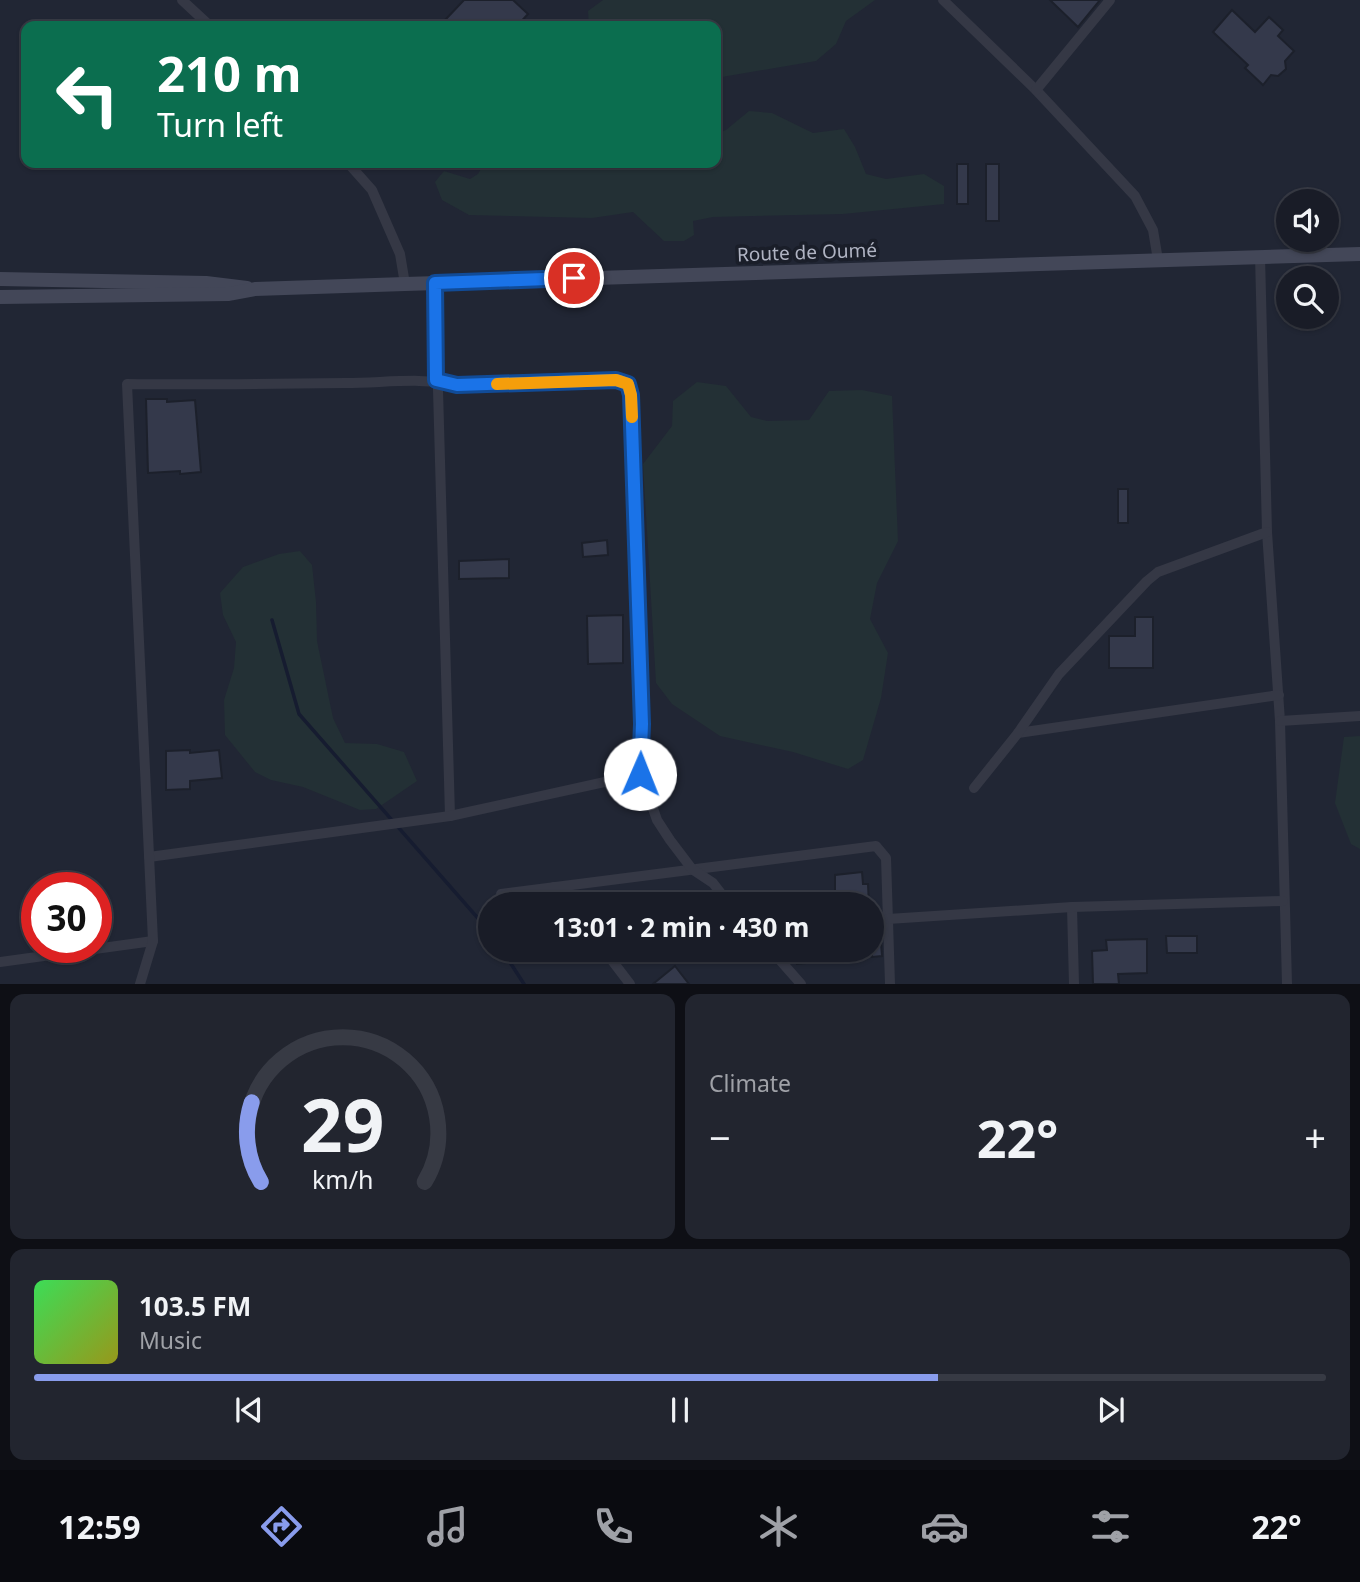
<!DOCTYPE html>
<meta charset="utf-8">
<style>
body{margin:0;font-family:"Noto Sans",sans-serif;background:#22252f;color:#f1f3f6;height:100vh;display:flex;flex-direction:column;font-size:26px;white-space:nowrap}
*{box-sizing:border-box;margin:0}
p{font-size:23px;color:#9fa1a7}
.icon{flex:none;width:38px;height:38px;fill:none;stroke:currentColor;stroke-width:2;stroke-linecap:round;stroke-linejoin:round}
.map{position:relative;height:984px;overflow:hidden}
.drawer{display:flex;flex-direction:column;gap:10px;padding:10px;background:#0e0f15;flex:1}
.drawer>*{flex:none}
.hud{position:absolute;left:21px;top:21px;width:700px;height:147px;border-radius:14px;box-shadow:0 2px 5px #0004,0 0 0 2px #373a44;background:#0b6e4f;color:#fff;overflow:hidden}
.tools{position:absolute;left:1276px;top:189px;display:grid;gap:14px}
.tools a{display:grid;place-items:center;width:63px;height:63px;border-radius:50%;background:#191c27;box-shadow:0 2px 5px #0004,0 0 0 2px #373a44;font-size:35px}
.speed{position:absolute;left:21px;top:872px;display:flex;gap:14px;font-size:35px;font-weight:700;text-align:center}
.speed>*{display:grid;place-content:center;width:91px;height:91px;border-radius:50%;background:#191c27;box-shadow:0 2px 5px #0004,0 0 0 2px #373a44;line-height:1}
.speed .limit{border:10px solid #d22;background:#fff;color:#111}
.pin{position:absolute;display:grid;place-items:center;width:60px;height:60px;color:#fff;margin:-30px;border:4px solid #fff;border-radius:50%;box-shadow:0 2px 7px #0007}
.me{position:absolute;width:77px;margin:-38px;rotate:1deg;stroke-linejoin:round;filter:drop-shadow(0 0 5px #0008)}
.turn{display:flex;align-items:center;gap:24px;height:147px;padding:0 21px;font-size:32px}
.turn .icon{width:91px;height:91px;stroke-width:2.5}
.turn b{display:block;font-size:49px;line-height:60px}
.big{font-size:52px;font-weight:700;line-height:1.1}
.drawer .card{flex:1;display:flex;flex-direction:column;justify-content:center;gap:10px;min-width:0;padding:0 24px;border-radius:14px;background:#22252f}
.drawer .dial{align-items:center;gap:0}
.dial svg{height:182px;overflow:visible;fill:none;stroke:#373a44;stroke-width:7;stroke-linecap:round;text-anchor:middle}
.dial text{fill:#f1f3f6;stroke:none}
.song{display:flex;align-items:center;gap:21px}
.cover{width:84px;height:84px;border-radius:10px;background:linear-gradient(135deg,hsl(130 70% 55%),hsl(60 70% 35%))}
.played{height:7px;border-radius:4px;background:linear-gradient(90deg,#899cec 70%,#373a44 70%)}
.keys{display:flex;justify-content:space-around;direction:ltr}
.heat{display:flex;justify-content:space-between;align-items:center;font-size:38px;direction:ltr}
.drawer .tiles{flex:1;display:grid;gap:10px;grid-template-columns:1fr 1fr}
.card:last-child{grid-column:span 2}
.trip{position:absolute;left:478px;top:892px;width:406px;height:70px;border-radius:35px;background:#191c27;box-shadow:0 2px 5px #0004,0 0 0 2px #373a44;font-weight:700;line-height:70px;text-align:center}
.tabs{display:flex;height:112px;justify-content:space-around;align-items:center;background:#0a0b10;color:#9fa1a7}
.tabs .icon{width:49px;height:49px}
.tabs .active{color:#899cec}
.tabs b{font-size:32px;color:#f1f3f6}
.map>svg:first-child{display:block}
.green{fill:#233035}
.lines{fill:none;stroke-linecap:round;stroke-linejoin:round}
.stream{stroke:#161c30;stroke-width:3.5}
.building{fill:#34394b;stroke:#1c202b;stroke-width:2}
.minor{stroke:#353845;stroke-width:10}
.secondary{stroke:#434758;stroke-width:14}
.route-casing{stroke:#114b97;stroke-width:18}
.route{stroke:#1a73e8;stroke-width:12}
.slow{stroke:#f59e0b;stroke-width:12}
.labels{text-anchor:middle;stroke-width:7;stroke-linejoin:round;paint-order:stroke}
.street-label{font-size:19px;fill:#afb3c2;stroke:#1a1e29}
</style>
<div class="map">
<svg width="1360" height="984" viewBox="0 0 1360 984">
<rect width="100%" height="100%" fill="#212634"/>
<g class="green">
<path d="M603,0H875L846,21L836,44L816,61L716,78V26H589L588,11Z"/>
<path d="M749,111L772,113L813,133L844,129L855,147L866,174L886,179L924,174L944,186V204L843,214L713,217L693,221L694,235L684,241H664L633,212L592,218L469,215L442,200L435,182L444,171L470,179L478,174L484,163H716V134L726,130Z"/>
<path d="M697,382L726,386L751,417L767,421L809,420L829,391L862,390L892,396L898,541L877,583L870,619L888,653L881,698L863,760L848,769L793,752L720,736L672,704L656,683L643,464L672,426L673,401Z"/>
<path d="M300,551L312,565L316,602L317,641L333,718L345,743L377,744L404,752L417,781L376,809L360,810L303,787L271,780L255,772L225,735L224,700L234,668L236,642L223,615L220,593L243,567L279,554Z"/>
<path d="M1360,736V849L1351,844L1335,803L1344,737Z"/>
</g>
<g class="lines">
<g class="stream">
<path d="M272,620L299,714L490,932"/>
<path d="M502,950L524,984"/>
</g>
</g>
<g class="building">
<path d="M464,0H513L528,14L517,26H454L446,19Z"/>
<path d="M1050,0H1100L1078,27Z"/>
<path d="M1232,10L1255,32L1269,17L1283,30L1278,36L1294,51L1285,61L1286,69L1278,76L1271,75L1263,85L1245,68L1248,65L1213,32Z"/>
<rect x="957" y="164" width="11" height="40"/>
<rect x="986" y="164" width="13" height="57"/>
<path d="M146,399H167V402L195,400L201,472L180,474V471L148,473Z"/>
<rect x="1118" y="489" width="10" height="34"/>
<path d="M607,540L608,555L583,557L582,543Z"/>
<path d="M509,559V578L459,579V561Z"/>
<path d="M623,615V663L588,664L587,616Z"/>
<path d="M1135,617H1153V668H1109V636H1135Z"/>
<path d="M190,750V753L219,750L222,778L190,781V789L166,790V751Z"/>
<path d="M862,872L863,884H868L869,905H835V875Z"/>
<path d="M879,916L882,956L872,957V917Z"/>
<path d="M1166,936H1197V953H1167Z"/>
<path d="M1147,939V973L1118,974L1119,984H1093L1092,951L1107,950L1106,940Z"/>
<path d="M795,950H864V957L797,964Z"/>
<path d="M675,966L689,984H653Z"/>
</g>
<g class="lines">
<g class="minor">
<path d="M182,0L210,26"/>
<path d="M943,0L1036,90L1135,196L1153,230L1158,260"/>
<path d="M1036,90L1110,0"/>
<path d="M348,163L372,190L400,254L405,284"/>
<path d="M1260,256L1267,532L1280,721L1287,984"/>
<path d="M435,283L450,816"/>
<path d="M1280,721L1360,716"/>
<path d="M1018,733L1279,695"/>
<path d="M974,788L1018,733L1059,674L1147,581L1158,572L1267,532"/>
<path d="M149,857L450,816L641,774"/>
<path d="M554,887L568,905"/>
<path d="M501,894L876,846L886,858L890,984"/>
<path d="M1072,907L1074,984"/>
<path d="M888,919L1072,907L1283,901"/>
<path d="M604,950L630,984"/>
<path d="M771,950L801,984"/>
<path d="M0,962L153,941"/>
<path d="M140,984L153,941L127,384C200,385 273,384 346,383C383,383 422,377 457,385L616,380L628,384L631,395L642,724L641,774L657,820L670,840L692,869L713,883L730,905"/>
</g>
<g class="secondary">
<path d="M0,279L206,283L247,288"/>
<path d="M0,297L229,294L255,289L405,284L1360,254"/>
</g>
</g>
<g class="lines">
<g class="route-casing">
<path id="route" d="M574,278L435,283L436,380L457,385L616,380L628,384L631,395L642,724L640,774"/>
</g>
<use href="#route" class="route"/>
<path class="slow" d="M497,384L616,380L628,384L631,395L632,417"/>
</g>
<g class="labels">
<g class="street-label">
<text transform="translate(807 252) rotate(-2)" y="7">Route de Oumé</text>
</g>
</g>
</svg>
<div class="tools">
<a><svg class="icon" aria-label="sound" viewBox="0 0 24 24"><path d="M4 9h4l5-4v14l-5-4H4zM17 9q2 3 0 6"/></svg></a>
<a><svg class="icon" aria-label="search" viewBox="0 0 24 24"><circle cx="10" cy="10" r="6"/><path d="M15 15l6 6"/></svg></a>
</div>
<div class="speed"><div class="limit">30</div></div>
<div class="pin" style="left:574px;top:278px;background:#d93025"><svg class="icon" aria-label="arrive" viewBox="0 0 24 24"><path d="M6 21V4h12l-3 4 3 4H6"/></svg></div>
<svg class="me" style="left:640px;top:774px" viewBox="-20 -20 40 40"><circle r="19" fill="#fff"/><path d="M0-13L10 11 0 6-10 11z" fill="#1a73e8"/></svg>
<div class="trip">13:01 · 2 min · 430 m</div>
<div class="hud">
<div class="turn"><svg class="icon" aria-label="left" viewBox="0 0 24 24"><path d="M17 20v-9H6M10 6l-5 5 5 5"/></svg><div><b>210 m</b>Turn left</div></div>
</div>
</div>
<section class="drawer">
<div class="tiles">
<div class="card dial"><svg viewBox="0 0 100 80">
<path d="M14 69A42 42 0 1 1 86 69"/>
<path d="M14 69A42 42 0 0 1 10 34" stroke="#899cec"/>
<text x="50" y="56" font-size="32" font-weight="700">29</text>
<text x="50" y="72" font-size="11">km/h</text>
</svg></div>
<div class="card"><p>Climate</p>
<div class="heat"><a>−</a><b class="big">22°</b><a>+</a></div>
</div>
<div class="card">
<div class="song"><i class="cover"></i><div><b>103.5 FM</b><p>Music</p></div></div>
<div class="played"></div>
<div class="keys"><svg class="icon" aria-label="previous" viewBox="0 0 24 24"><path d="M18 5L8 12l10 7zM5 5v14"/></svg><svg class="icon" aria-label="pause" viewBox="0 0 24 24"><path d="M8 5v14M16 5v14"/></svg><svg class="icon" aria-label="next" viewBox="0 0 24 24"><path d="M6 5l10 7-10 7zM19 5v14"/></svg></div>
</div>
</div>
</section>
<nav class="tabs">
<b>12:59</b>
<svg class="icon active" aria-label="directions" viewBox="0 0 24 24"><path d="M12 3l9 9-9 9-9-9zM9 14v-3h6M13 9l2 2-2 2"/></svg>
<svg class="icon" aria-label="music" viewBox="0 0 24 24"><path d="M9 18V5l10-2v13"/><circle cx="6" cy="18" r="3"/><circle cx="16" cy="16" r="3"/></svg>
<svg class="icon" aria-label="phone" viewBox="0 0 24 24"><path d="M5 4h4l2 5-3 2q2 4 5 5l2-3 5 2v4C11 20 4 13 5 4z"/></svg>
<svg class="icon" aria-label="climate" viewBox="0 0 24 24"><path d="M12 3v18M4 7l16 10M4 17L20 7"/></svg>
<svg class="icon" aria-label="car" viewBox="0 0 24 24"><path d="M5 17H2v-5l4-1 3-4h7l3 4 3 1v5h-3M9 17h6M6 11h13"/><circle cx="7" cy="17" r="2"/><circle cx="17" cy="17" r="2"/></svg>
<svg class="icon" aria-label="filters" viewBox="0 0 24 24"><path d="M4 7h16M4 17h16"/><circle cx="9" cy="7" r="2"/><circle cx="15" cy="17" r="2"/></svg>
<b>22°</b>
</nav>
